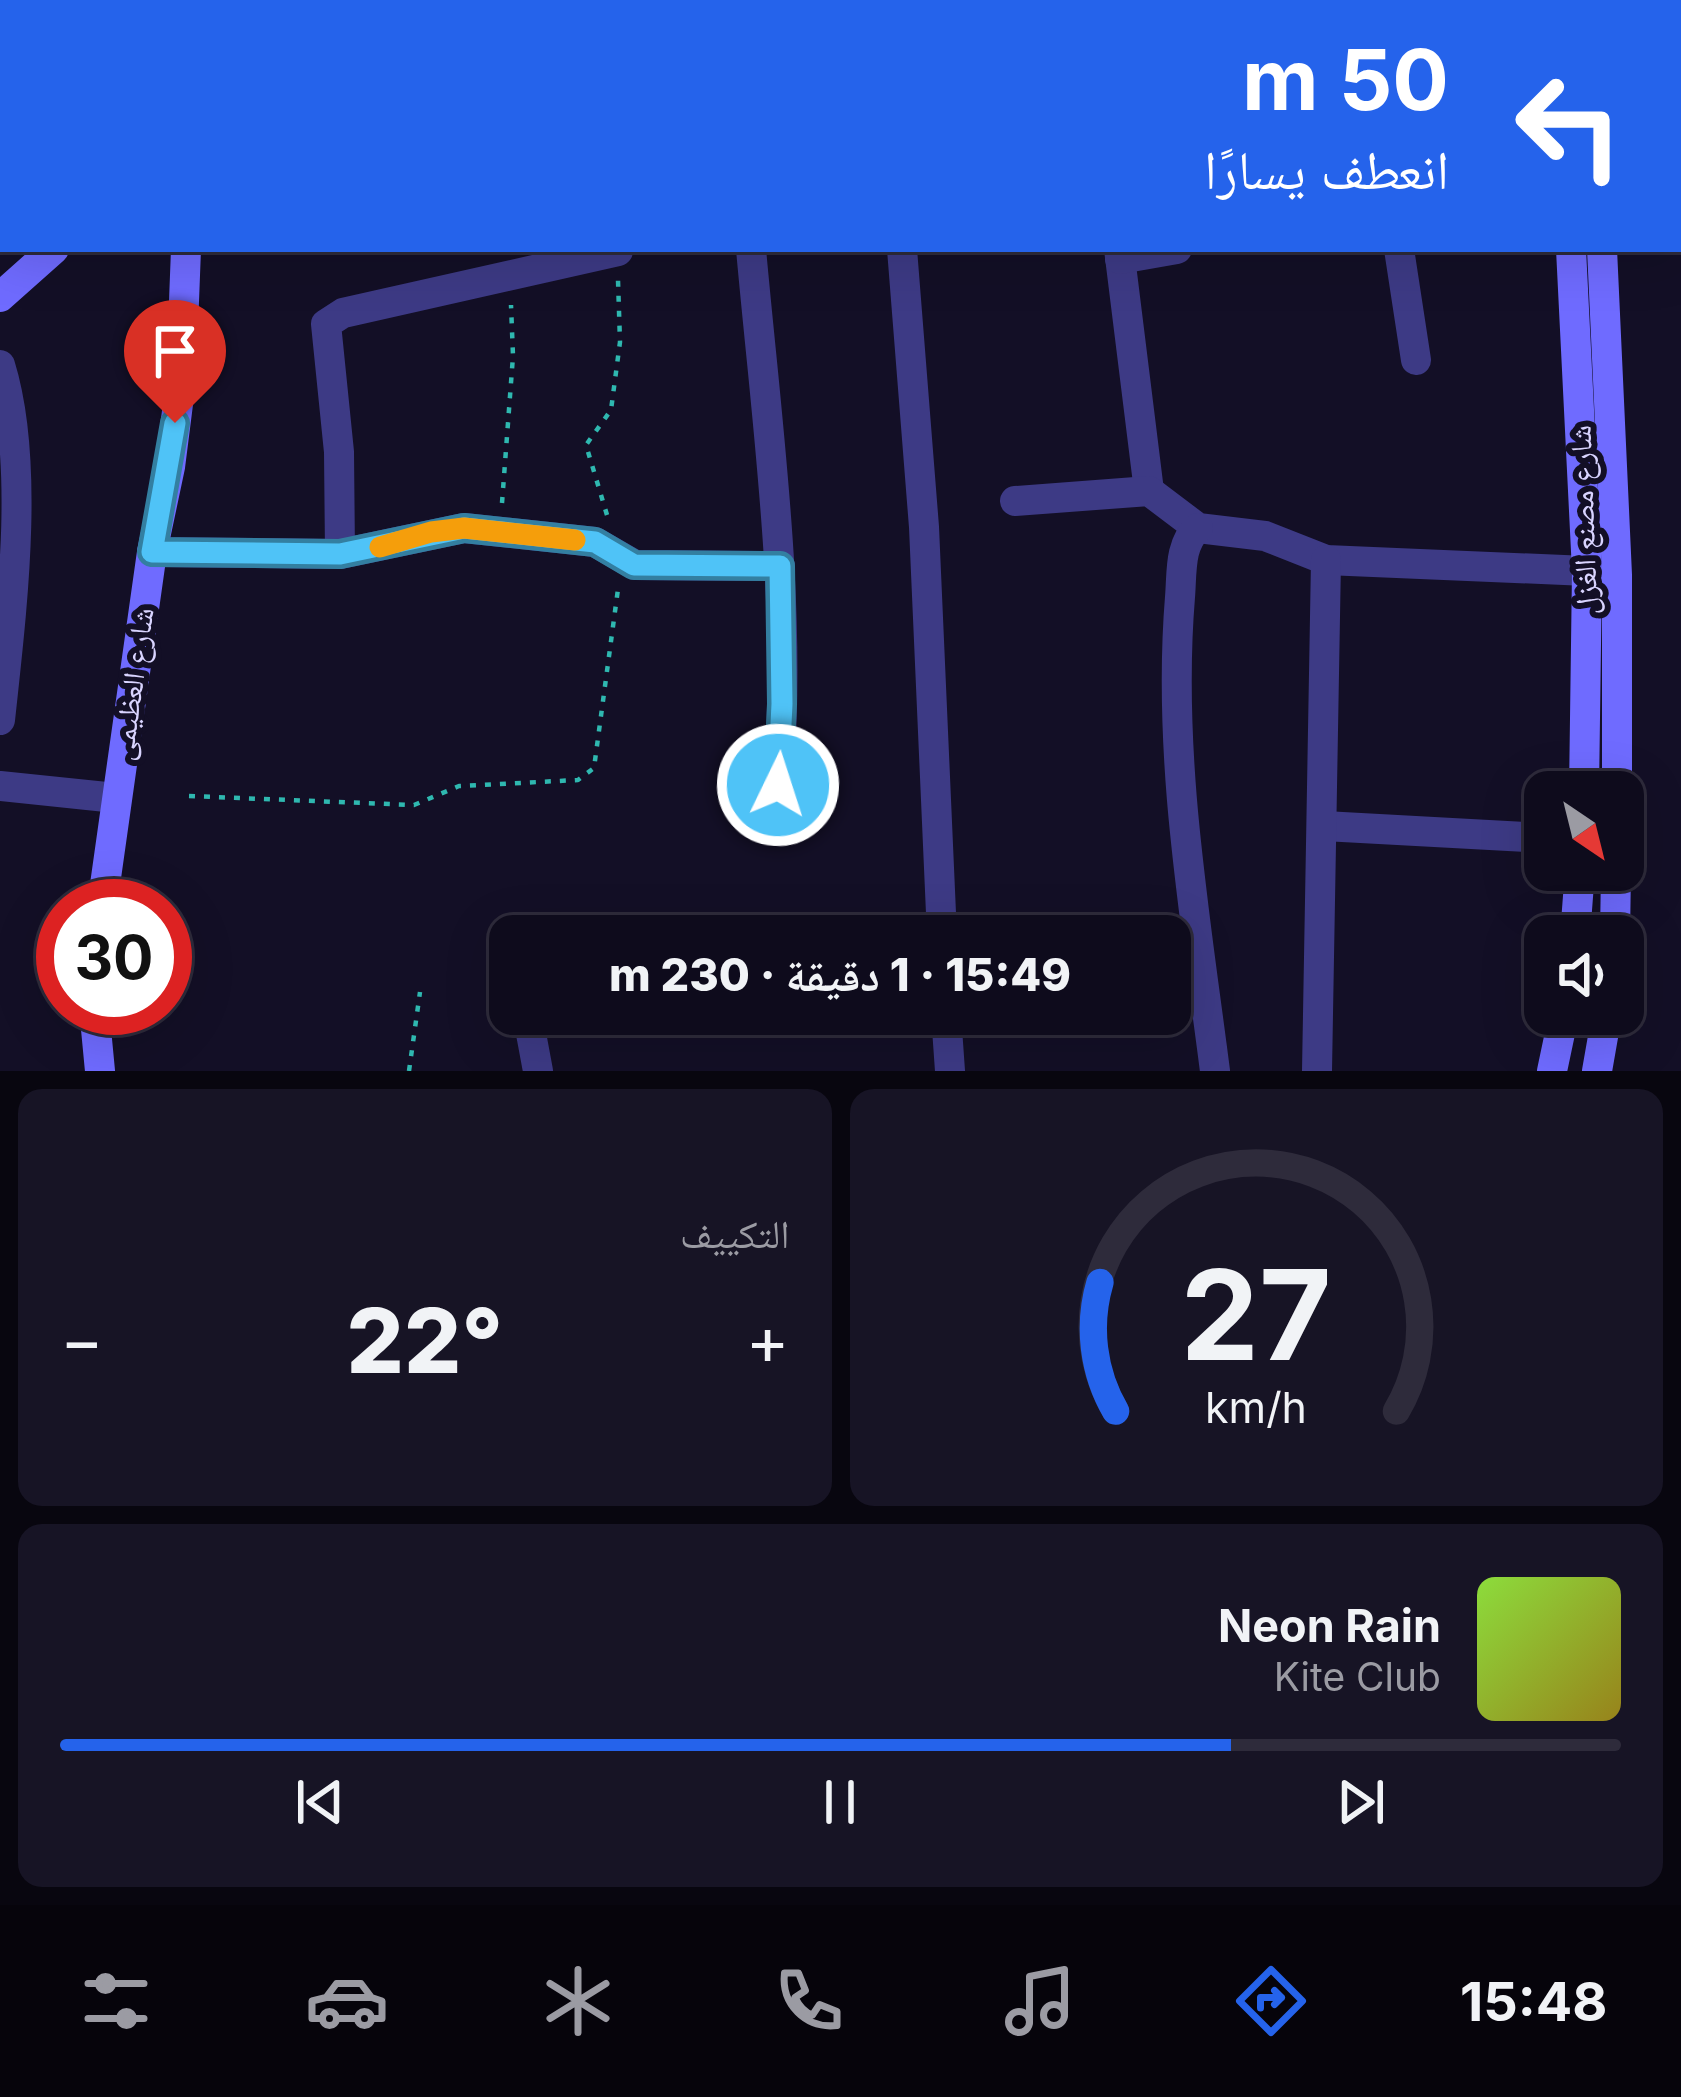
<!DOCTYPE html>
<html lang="ar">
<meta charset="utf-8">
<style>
body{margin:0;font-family:Inter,"Noto Naskh Arabic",sans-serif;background:#171425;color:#f1f3f6;direction:rtl;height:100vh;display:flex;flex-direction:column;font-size:45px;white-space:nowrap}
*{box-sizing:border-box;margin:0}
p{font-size:39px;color:#9b9ba3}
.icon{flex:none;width:66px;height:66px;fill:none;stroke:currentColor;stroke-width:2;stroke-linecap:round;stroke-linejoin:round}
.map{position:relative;height:1071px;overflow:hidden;direction:ltr}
.drawer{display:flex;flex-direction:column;gap:18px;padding:18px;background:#08060f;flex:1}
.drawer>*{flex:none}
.banner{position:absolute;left:0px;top:0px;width:1683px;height:252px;box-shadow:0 12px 48px #0002,0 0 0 3px #2e2b3b;direction:rtl;background:#2563eb;color:#fff;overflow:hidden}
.needle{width:78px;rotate:145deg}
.tools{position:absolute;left:1524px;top:771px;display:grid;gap:24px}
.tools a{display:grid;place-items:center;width:120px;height:120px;border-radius:24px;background:#0e0b1c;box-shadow:0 12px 48px #0002,0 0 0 3px #2e2b3b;font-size:60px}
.speed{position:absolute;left:36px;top:879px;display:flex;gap:24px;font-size:60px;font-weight:700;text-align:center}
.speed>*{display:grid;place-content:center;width:156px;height:156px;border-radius:50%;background:#0e0b1c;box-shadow:0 12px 48px #0002,0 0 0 3px #2e2b3b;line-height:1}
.speed .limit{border:18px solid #d22;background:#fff;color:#111}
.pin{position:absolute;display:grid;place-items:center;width:102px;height:102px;color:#fff;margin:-123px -51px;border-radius:50% 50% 50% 0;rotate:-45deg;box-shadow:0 0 12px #0007}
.pin .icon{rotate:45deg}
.me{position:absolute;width:132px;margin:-66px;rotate:4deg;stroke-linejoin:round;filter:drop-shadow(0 0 9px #0008)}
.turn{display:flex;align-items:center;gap:42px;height:252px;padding:0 36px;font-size:54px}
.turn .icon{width:156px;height:156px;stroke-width:2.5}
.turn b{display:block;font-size:84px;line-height:102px}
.big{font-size:90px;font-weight:800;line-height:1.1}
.drawer .card{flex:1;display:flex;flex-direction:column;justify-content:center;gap:18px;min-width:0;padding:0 42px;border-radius:24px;background:#171425}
.drawer .dial{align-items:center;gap:0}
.dial svg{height:312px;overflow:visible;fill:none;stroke:#2e2b3b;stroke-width:7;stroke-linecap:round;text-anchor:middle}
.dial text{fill:#f1f3f6;stroke:none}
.song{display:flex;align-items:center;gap:36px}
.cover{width:144px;height:144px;border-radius:18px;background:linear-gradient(135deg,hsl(90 70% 55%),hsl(50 70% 35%))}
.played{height:12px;border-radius:6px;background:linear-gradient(90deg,#2563eb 75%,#2e2b3b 75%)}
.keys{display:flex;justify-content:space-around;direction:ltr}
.heat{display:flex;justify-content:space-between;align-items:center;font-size:66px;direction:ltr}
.drawer .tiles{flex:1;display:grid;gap:18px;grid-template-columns:1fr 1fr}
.card:last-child{grid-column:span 2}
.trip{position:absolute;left:489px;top:915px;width:702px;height:120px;border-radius:24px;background:#0e0b1c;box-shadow:0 12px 48px #0002,0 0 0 3px #2e2b3b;font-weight:800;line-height:120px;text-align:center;direction:rtl}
.tabs{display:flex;height:192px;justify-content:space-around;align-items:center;background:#06040b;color:#9b9ba3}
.tabs .icon{width:84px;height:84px}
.tabs .active{color:#2563eb}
.tabs b{font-size:54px;color:#f1f3f6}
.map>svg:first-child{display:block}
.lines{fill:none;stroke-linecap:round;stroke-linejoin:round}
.path{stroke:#2fb8b0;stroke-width:4.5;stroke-dasharray:6 9;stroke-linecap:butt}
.street{stroke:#3d3a85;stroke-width:30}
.secondary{stroke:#6f6bff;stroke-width:30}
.route-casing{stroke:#337fa1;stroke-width:30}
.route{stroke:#4fc3f7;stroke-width:21}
.slow{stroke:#f59e0b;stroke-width:21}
.labels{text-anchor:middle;stroke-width:12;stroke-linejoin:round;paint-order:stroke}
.street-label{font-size:30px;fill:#d9d4ff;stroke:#130f26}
</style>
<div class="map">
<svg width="1681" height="1071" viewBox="0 0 1681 1071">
<rect width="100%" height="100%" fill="#130f26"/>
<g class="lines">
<g class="path">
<path d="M0,124H3"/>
<path d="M502,503L513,356L511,305"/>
<path d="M607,515L586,445L611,410L620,342L618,280"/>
<path d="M189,796L414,805L459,786L578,780L594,768L618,589"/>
<path d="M409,1071L420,992"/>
</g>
<g class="street">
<path d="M18,0V3"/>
<path d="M882,0V3"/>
<path d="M1094,0V3"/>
<path d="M1199,0V3"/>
<path d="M1394,0V3"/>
<path d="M1139,3L1169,0"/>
<path d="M1680,171H1681"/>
<path d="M751,249C767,427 793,606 778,785"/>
<path d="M902,249L924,527L942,936"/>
<path d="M1119,249L1149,491"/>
<path d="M1399,249L1416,360"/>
<path d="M1120,259L1177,249"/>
<path d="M0,365C31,465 11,616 0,720"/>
<path d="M1015,501L1149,491L1198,528L1265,536L1326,560L1587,571"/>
<path d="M1198,528C1179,544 1182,574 1180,597C1167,755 1195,914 1215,1071"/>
<path d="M152,552L340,554L464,528L595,542L635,565L780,566"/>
<path d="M340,554L339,452L326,324L343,313L618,251"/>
<path d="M0,786L116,798"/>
<path d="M1324,826L1545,838"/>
<path d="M946,1014L950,1071"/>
<path d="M538,1071L530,1028L537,1019L709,1014"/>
<path d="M1317,1071L1326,560"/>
</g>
<g class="secondary">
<path d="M1548,0V3"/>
<path d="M1583,0V3"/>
<path d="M212,3V0"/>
<path d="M1571,249L1587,571L1584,792"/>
<path d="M1602,249L1617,575V792"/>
<path d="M0,297L54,249"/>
<path d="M102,906L152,552L170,467L181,380L186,249"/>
<path d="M1575,936L1580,870"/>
<path d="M1615,936L1616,870"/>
<path d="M94,1008L100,1071"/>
<path d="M1552,1071L1564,1014"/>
<path d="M1597,1071L1607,1014"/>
</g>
</g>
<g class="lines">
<g class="route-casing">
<path id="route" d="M175,423L152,552L340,554L464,528L595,542L634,565L780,566L782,704L778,785"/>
</g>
<use href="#route" class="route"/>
<path class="slow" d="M380,547L431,532L464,528L575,540"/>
</g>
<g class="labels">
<g class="street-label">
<text transform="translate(1584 520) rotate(-92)" y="10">شارع مصنع الغزل</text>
<text transform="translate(133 684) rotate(-82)" y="10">شارع العظيمى</text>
</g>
</g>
</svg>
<div class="tools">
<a><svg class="needle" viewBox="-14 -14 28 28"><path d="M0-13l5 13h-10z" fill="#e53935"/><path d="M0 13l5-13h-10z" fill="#9b9ba3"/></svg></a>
<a><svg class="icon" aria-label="sound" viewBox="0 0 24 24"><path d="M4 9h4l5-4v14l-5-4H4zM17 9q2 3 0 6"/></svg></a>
</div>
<div class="speed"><div class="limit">30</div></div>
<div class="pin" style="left:175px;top:423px;background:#d93025"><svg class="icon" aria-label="arrive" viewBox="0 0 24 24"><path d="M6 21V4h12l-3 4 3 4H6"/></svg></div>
<svg class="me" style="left:778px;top:785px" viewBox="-20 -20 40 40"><circle r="17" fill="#4fc3f7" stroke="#fff" stroke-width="3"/><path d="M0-11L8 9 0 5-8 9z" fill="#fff"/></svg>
<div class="trip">15:49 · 1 دقيقة · 230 m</div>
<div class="banner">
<div class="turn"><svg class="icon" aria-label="left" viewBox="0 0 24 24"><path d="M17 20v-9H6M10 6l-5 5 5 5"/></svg><div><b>50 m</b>انعطف يسارًا</div></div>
</div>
</div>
<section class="drawer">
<div class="tiles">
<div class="card dial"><svg viewBox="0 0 100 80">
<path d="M14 69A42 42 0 1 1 86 69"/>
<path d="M14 69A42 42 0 0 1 10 36" stroke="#2563eb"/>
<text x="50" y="56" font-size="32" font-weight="700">27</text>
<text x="50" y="72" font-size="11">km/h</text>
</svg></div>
<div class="card"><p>التكييف</p>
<div class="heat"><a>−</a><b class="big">22°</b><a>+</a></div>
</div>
<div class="card">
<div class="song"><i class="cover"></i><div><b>Neon Rain</b><p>Kite Club</p></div></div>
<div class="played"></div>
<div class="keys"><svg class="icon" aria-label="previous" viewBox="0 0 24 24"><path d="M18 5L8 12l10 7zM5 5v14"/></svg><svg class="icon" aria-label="pause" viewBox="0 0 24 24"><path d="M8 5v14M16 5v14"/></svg><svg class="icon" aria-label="next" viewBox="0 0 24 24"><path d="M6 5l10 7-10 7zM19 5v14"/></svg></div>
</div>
</div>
</section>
<nav class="tabs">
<b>15:48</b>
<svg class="icon active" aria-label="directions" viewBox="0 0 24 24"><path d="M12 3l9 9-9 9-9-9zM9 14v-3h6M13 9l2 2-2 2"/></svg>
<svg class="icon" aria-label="music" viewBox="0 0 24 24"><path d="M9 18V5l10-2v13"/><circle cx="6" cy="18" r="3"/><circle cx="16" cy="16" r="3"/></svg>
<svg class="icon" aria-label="phone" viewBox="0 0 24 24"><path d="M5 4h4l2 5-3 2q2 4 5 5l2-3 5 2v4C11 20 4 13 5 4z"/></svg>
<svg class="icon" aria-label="climate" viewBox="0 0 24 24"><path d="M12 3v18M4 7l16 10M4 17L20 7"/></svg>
<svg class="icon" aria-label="car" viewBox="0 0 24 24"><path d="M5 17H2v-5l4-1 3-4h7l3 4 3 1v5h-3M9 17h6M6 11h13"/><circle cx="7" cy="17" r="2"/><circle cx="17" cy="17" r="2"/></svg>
<svg class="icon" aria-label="filters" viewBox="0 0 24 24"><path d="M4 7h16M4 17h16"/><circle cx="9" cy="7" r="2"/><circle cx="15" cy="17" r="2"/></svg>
</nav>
